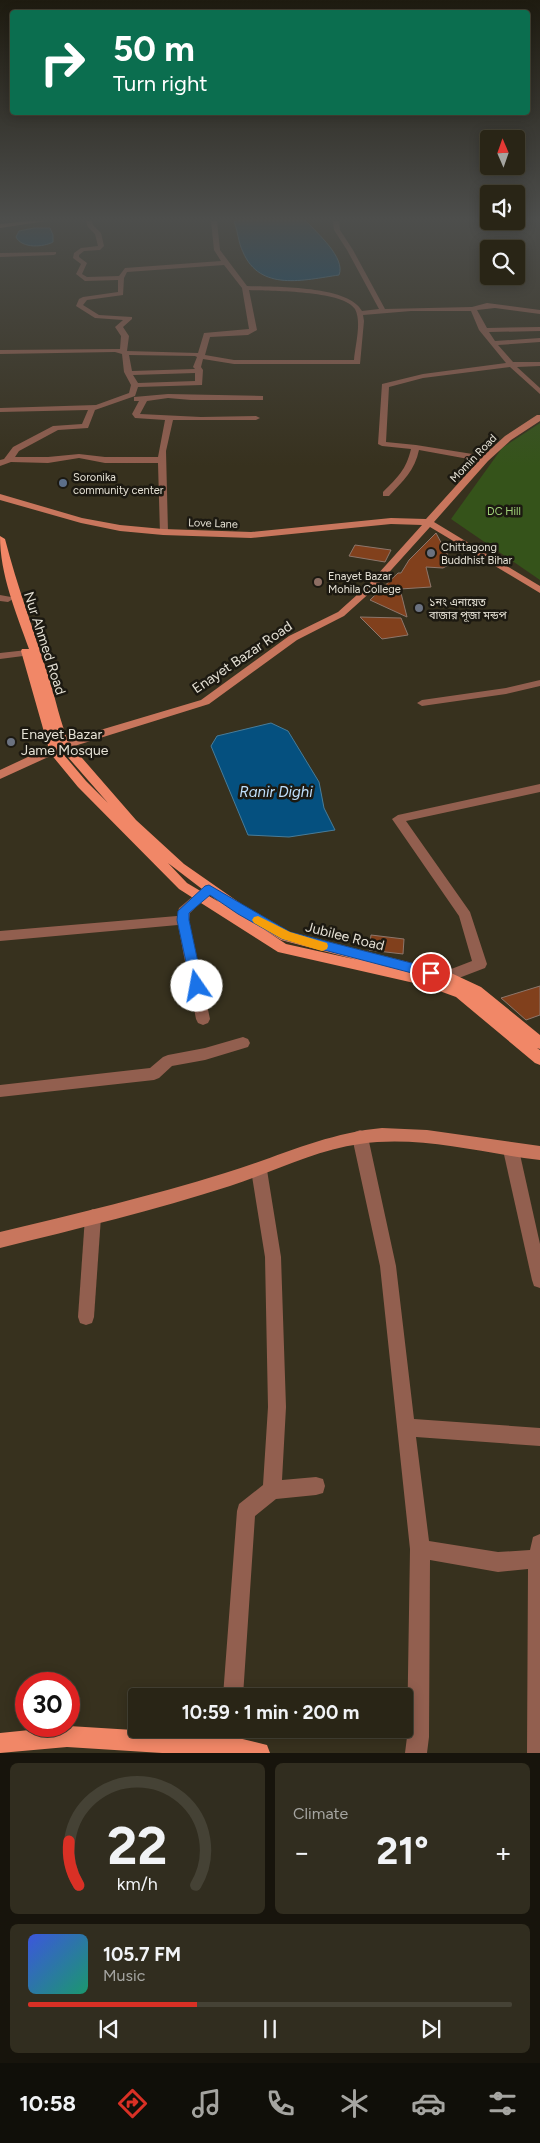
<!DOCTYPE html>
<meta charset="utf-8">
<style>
body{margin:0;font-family:Figtree,"Noto Sans Bengali",sans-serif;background:#312d1f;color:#f1f3f6;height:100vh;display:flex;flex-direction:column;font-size:19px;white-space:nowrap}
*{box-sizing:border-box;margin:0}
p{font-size:16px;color:#a5a5a1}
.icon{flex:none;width:28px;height:28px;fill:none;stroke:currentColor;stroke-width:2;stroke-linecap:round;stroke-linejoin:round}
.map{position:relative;height:1753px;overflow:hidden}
.drawer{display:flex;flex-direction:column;gap:10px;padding:10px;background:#17140c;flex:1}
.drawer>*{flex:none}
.banner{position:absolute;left:10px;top:10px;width:520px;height:105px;border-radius:5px;box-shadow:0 2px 12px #0003,0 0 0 1px #454235;background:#0b6e4f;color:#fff;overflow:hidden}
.needle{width:32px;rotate:358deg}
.controls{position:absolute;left:480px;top:130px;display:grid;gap:10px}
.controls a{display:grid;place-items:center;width:45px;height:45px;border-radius:5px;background:#292516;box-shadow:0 2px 12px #0003,0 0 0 1px #454235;font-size:25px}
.speed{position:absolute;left:15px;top:1672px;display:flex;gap:10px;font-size:25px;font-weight:700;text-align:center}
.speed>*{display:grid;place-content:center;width:65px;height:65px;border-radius:50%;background:#292516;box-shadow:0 2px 12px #0003,0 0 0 1px #454235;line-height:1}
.speed .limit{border:8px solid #d22;background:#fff;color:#111}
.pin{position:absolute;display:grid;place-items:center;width:42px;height:42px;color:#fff;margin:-21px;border:2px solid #fff;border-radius:50%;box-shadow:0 1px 5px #0007}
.me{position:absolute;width:55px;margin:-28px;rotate:348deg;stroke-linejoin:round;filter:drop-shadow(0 0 4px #0008)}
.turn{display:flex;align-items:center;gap:18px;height:105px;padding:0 20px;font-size:22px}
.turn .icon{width:65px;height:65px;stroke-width:2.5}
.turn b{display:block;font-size:35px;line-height:42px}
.big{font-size:38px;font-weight:700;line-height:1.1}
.drawer .tile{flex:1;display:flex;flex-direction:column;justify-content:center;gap:8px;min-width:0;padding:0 18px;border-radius:8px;background:#312d1f}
.drawer .dial{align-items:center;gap:0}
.dial svg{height:130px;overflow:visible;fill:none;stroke:#454235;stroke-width:7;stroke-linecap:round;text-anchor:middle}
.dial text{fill:#f1f3f6;stroke:none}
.song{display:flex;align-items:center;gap:15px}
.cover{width:60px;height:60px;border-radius:8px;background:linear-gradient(135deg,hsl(230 70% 55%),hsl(160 70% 35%))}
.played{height:5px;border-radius:2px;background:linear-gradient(90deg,#d93025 35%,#454235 35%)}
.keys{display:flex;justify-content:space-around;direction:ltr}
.heat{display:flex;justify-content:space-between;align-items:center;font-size:28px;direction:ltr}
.drawer .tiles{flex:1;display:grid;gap:10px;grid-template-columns:1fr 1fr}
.tile:last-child{grid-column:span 2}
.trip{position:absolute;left:128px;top:1688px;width:285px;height:50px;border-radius:5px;background:#292516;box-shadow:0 2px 12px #0003,0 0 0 1px #454235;font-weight:700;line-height:50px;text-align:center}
.tab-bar{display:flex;height:80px;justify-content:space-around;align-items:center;background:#100f09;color:#a5a5a1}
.tab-bar .icon{width:35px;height:35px}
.tab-bar .active{color:#d93025}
.tab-bar b{font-size:22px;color:#f1f3f6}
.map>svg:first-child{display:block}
.green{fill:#35531a}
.water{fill:#05507f;stroke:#487c99}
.building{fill:#81401c;stroke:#8d766b}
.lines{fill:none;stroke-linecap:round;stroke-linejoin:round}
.street{fill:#925f4f;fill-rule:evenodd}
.secondary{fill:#c8765d;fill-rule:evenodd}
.primary{fill:#f18767;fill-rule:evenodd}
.route{fill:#1a73e8;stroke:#114b97}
.slow{fill:#f59e0b}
.service-dot{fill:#5c6f8a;stroke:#1c1911;stroke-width:2}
.worship-dot{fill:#6b7280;stroke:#1c1911;stroke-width:2}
.education-dot{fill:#8d6e63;stroke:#1c1911;stroke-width:2}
.labels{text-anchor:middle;stroke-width:5;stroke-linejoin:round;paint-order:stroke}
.far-street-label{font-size:11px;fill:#e5e1d5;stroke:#1c1911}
.far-poi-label{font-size:11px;fill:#e5e1d5;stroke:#1c1911;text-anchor:start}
.far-park-label{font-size:11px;fill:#a2d57a;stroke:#1c1911}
.street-label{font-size:14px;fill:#e5e1d5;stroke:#1c1911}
.poi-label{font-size:14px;fill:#e5e1d5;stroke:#1c1911;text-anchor:start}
.water-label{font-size:15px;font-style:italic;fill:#c0e0fd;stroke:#1c1911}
</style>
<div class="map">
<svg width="540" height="1753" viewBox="0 0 540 1753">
<rect width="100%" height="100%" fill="#37311e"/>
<path class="green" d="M540,423V580L451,519L502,448Z"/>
<g class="water">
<path d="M236,221H306C317,233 346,258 339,275C304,280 260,292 243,252C238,242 238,231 234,222Z"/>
<path d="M34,228H50L53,235V242C44,247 22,249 16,237L19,231Z"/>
<path d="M271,723L288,731L319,782L324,808L335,830L289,837L248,835L211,746L217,736Z"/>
</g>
<g class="building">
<path d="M436,533L452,563L443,568L426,567L431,587L400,589L407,617L370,600L398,573H401L409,560Z"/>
<path d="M355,545L391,550L385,562L349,556Z"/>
<path d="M360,617L401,618L408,635L382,639Z"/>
<path d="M371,935L404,939L403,954L369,950Z"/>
<path d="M540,986V1015L526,1020L501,998Z"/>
</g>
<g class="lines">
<g class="street">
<path d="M86,221H92L93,225L101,233L104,246L100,250L84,251L79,255V257L87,263L82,274L87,277L119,276L125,268L221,261L214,250L211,221H217L220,250L247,286C273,287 349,285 362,311L379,309L347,250L334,230L333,221H339L340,230L353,250L385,309L472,307L487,303L540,310V314L495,308L477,310L487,328L540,327V331L489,332L495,341L540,338V342L498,345L513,362H540V366L517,367L540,388V394L510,367L423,378L389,387L386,442L416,445L485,456L489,459L485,462L419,450C415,470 403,481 389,496H383V492C398,477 406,470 411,449L382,446L378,444L382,384L423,374L506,363L479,330L471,311H411L363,315L364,321L360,364H234L203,359L201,367L203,370L202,385L138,387L135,396L95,410L88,428L58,430L19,451L15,457H48L79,454L105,457H158L165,420L135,418L132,414L139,401H134V397L168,394L263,396V400H191L168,398L147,401L140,414L201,417L256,416L260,418L256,420H173L166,451L168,532L166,534H160L158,463H105L79,458L48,463L11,462L0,466V460L4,459L13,447L53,426L82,424L88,410L0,412V408L96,405L129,393L131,385L124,372L122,354L115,352L0,354V350L120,349L121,336L115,327L123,320L95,318L76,306L79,299L83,297L118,292V280L85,281L76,274L81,264L73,258L74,253L81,248L98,246L95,234L88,227ZM224,265L242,288L249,329L204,333L198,353L127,351L129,336L123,327L132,319V317L99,315L83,305L87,300L123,295L124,278L127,272ZM249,290C270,291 343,290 355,309C362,322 355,346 354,360H234L205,355L210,337L248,335L257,330ZM129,355L195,356L197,357L193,367L195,369L132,371ZM195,373V381L138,383L133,375Z"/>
<path d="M56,252V254L54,255L0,257V253Z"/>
<path d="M0,595L11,597L13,599L8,602L0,601Z"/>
<path d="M27,650L31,651L32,653L31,655L0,659V653Z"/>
<path d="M540,680V686L506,694L422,706L417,703L422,700L506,688Z"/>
<path d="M540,784V792L406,821L470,912L487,964L485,968L451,981L446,982L441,981L439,977L441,973L472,961L459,916L392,819L398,815Z"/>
<path d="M209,884L213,886L215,889L190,913L189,920L210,1019L208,1023L203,1025L198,1023L196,1019L178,925L0,941V931L177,916L179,908L205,886Z"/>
<path d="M243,1037L248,1039L250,1043L248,1047L205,1060L172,1066L159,1078L154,1080L0,1097V1085L150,1068L163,1057L168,1055L205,1048Z"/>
<path d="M360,1130L365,1132L368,1137L396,1266L414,1419L540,1428V1446L416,1437L429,1541L498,1552L530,1550L533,1537L540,1534V1753H527L528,1569L498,1572L430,1560L429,1737L427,1753H405L407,1737L410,1549L380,1266L352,1137L355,1132Z"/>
<path d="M511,1143L516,1145L519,1150L540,1244V1288L534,1286L532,1280L503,1150L506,1145Z"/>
<path d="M259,1163L264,1165L267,1170L281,1257L286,1407L282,1480L316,1477L323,1479L325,1486L323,1493L316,1495L276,1499L255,1516L243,1696H223L237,1511L239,1504L263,1485L268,1407L265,1257L251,1170L254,1165Z"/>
<path d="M93,1209L99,1212L101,1217L94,1317L92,1323L86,1325L80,1323L78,1317L85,1217L87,1212Z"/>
<path d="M221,1729H241V1747L238,1753H222L219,1747Z"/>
</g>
<g class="secondary">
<path d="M29,221H46L0,228V224Z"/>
<path d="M537,415H540V421L511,440L488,461L434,522L540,586V593L430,527L374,589L344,616L297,640L209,704L68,748L0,779V770L60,742L201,700L289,636L338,612L368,585L422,525L391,524L251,538L163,535L120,531L81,523L0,500V494L82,518L120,525L163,529L251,532L391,518L426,519L482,457L505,436Z"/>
<path d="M382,1128L427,1130L540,1146V1160C481,1153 419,1135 360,1144C315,1150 273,1172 230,1186C155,1210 77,1229 0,1248V1232C75,1214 151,1196 225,1173C278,1157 326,1133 382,1128Z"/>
</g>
<g class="primary">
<path d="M0,536L5,539C17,586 34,631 49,678C56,700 60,722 69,743L136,820L184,864L247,908L290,932L451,973L481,987L540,1035V1049L537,1048L540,1050V1065L535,1063L456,997L423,985L278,952L179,889L78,787L50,753L21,651L22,649H29C16,612 0,575 0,536ZM58,743L60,748L108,803L86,781L59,749ZM168,863L219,902L187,883ZM262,928L281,940L358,960L286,944Z"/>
<path d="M69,1726L230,1736L267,1745L270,1753H162L67,1747L0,1753V1733Z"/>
</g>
</g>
<linearGradient id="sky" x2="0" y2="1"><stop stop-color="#1e1b10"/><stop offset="0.47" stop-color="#4d4e4c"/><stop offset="1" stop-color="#4d4e4c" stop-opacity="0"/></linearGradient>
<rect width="540" height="466" fill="url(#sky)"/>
<path class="route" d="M209,885L290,932L431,968L435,970L437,973L435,977L431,978L282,939L238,914L210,895L189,913V920L203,986L201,990H192L177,920L178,911L205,886Z"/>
<path class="slow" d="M258,916L290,932L327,943L328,946L327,949L322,951L282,939L254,923L252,920L254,917Z"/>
<circle class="service-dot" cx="63" cy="483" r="5"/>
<g class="worship-dot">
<circle cx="431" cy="553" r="5"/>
<circle cx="419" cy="608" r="5"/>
<circle cx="11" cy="742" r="5"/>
</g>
<circle class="education-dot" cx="318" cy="582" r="5"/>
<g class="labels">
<g class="far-street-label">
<text transform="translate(473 458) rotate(-46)" y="4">Momin Road</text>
<text transform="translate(213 523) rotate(2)" y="4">Love Lane</text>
</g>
<g class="far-poi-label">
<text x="73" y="481">Soronika<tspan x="73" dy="13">community center</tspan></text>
<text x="441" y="551">Chittagong<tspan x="441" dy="13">Buddhist Bihar</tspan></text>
<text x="328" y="580">Enayet Bazar<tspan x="328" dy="13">Mohila College</tspan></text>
<text x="429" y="606">১নং এনায়েত<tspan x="429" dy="13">বাজার পূজা মন্ডপ</tspan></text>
</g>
<g class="far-park-label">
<text x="504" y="515">DC Hill</text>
</g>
<g class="street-label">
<text transform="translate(45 643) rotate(72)" y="5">Nur Ahmed Road</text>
<text transform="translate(242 657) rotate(-34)" y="5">Enayet Bazar Road</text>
<text transform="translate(345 936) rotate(14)" y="5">Jubilee Road</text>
</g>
<g class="poi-label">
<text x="21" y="739">Enayet Bazar<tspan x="21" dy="16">Jame Mosque</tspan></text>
</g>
<g class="water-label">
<text x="276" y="797">Ranir Dighi</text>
</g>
</g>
</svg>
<div class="controls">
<a><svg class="needle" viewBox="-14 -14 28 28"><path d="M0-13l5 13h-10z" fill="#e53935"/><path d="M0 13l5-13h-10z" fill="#a5a5a1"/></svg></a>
<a><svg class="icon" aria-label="sound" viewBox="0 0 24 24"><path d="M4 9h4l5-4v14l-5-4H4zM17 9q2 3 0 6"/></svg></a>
<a><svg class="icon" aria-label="search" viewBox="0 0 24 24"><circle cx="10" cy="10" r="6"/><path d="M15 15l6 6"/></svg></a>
</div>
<div class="speed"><div class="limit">30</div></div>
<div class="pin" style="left:431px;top:973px;background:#d93025"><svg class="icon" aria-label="arrive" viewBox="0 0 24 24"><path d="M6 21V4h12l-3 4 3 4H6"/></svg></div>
<svg class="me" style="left:197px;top:986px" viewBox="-20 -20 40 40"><circle r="19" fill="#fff"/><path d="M0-13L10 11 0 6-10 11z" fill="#1a73e8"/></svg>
<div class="trip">10:59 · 1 min · 200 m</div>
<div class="banner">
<div class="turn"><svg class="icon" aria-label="right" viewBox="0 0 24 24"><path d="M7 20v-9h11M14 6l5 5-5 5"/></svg><div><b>50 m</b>Turn right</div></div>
</div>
</div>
<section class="drawer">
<div class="tiles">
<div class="tile dial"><svg viewBox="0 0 100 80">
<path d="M14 69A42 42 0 1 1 86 69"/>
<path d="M14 69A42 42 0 0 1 8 42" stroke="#d93025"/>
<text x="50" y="56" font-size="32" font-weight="700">22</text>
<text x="50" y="72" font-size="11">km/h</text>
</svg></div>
<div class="tile"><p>Climate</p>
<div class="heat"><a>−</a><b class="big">21°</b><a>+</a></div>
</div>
<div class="tile">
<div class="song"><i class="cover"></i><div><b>105.7 FM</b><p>Music</p></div></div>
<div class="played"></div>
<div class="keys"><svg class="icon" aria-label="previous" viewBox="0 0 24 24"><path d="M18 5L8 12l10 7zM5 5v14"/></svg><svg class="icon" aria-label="pause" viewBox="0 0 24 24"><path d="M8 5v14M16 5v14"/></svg><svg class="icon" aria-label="next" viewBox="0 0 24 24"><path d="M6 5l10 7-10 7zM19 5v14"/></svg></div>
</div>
</div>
</section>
<nav class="tab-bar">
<b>10:58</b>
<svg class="icon active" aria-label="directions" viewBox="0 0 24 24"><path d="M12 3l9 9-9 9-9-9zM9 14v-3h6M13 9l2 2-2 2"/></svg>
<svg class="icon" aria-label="music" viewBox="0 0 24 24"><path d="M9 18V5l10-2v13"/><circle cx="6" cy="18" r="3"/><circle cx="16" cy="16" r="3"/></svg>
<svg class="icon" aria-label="phone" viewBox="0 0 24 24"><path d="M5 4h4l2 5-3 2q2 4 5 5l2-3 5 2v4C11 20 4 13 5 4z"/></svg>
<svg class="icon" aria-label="climate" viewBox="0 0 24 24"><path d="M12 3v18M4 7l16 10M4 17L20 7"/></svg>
<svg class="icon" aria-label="car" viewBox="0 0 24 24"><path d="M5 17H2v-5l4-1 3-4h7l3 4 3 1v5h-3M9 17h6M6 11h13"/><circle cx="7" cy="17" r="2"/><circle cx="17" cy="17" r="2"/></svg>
<svg class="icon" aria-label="filters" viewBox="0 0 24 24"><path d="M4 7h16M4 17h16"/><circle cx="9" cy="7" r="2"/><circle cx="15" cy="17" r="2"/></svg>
</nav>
